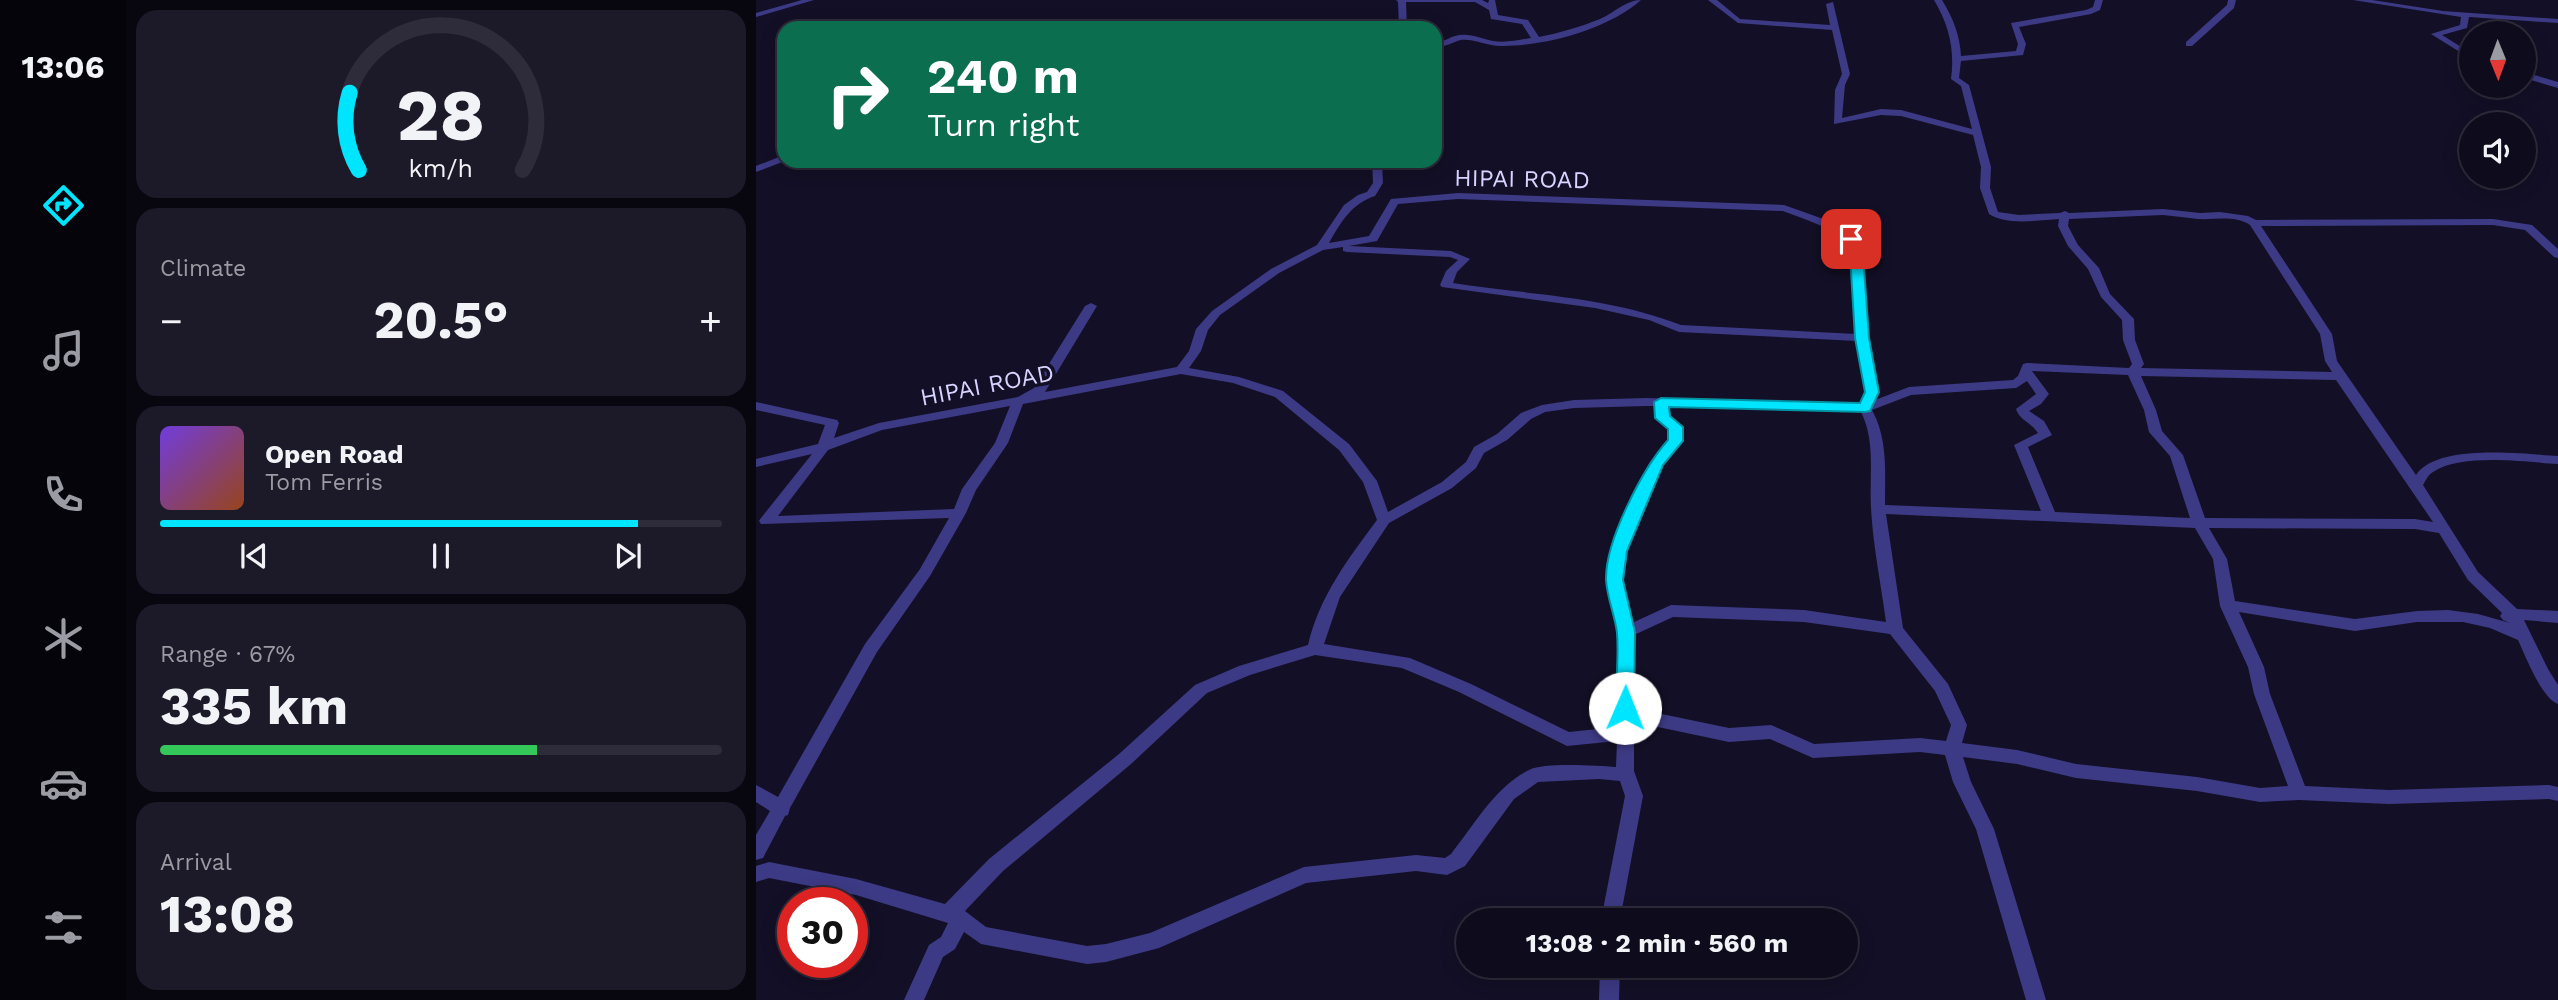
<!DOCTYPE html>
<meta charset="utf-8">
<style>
body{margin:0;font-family:"Work Sans",sans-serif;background:#1c1929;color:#f1f3f6;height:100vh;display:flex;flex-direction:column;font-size:26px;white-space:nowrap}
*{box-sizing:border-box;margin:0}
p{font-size:23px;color:#9b9ba3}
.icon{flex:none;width:38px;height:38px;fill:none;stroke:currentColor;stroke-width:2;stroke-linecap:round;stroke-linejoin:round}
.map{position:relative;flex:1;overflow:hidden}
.panel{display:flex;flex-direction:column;gap:10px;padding:10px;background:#08060f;width:630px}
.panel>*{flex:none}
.top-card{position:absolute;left:21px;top:21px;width:665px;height:147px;border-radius:21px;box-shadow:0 4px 18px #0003,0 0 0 2px #2e2b3b;background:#0b6e4f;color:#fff;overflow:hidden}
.needle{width:46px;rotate:179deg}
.controls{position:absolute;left:1703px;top:21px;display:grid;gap:14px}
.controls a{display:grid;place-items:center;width:77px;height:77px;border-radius:50%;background:#0e0b1c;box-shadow:0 4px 18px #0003,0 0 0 2px #2e2b3b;font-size:35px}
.speed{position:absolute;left:21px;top:887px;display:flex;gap:14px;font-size:35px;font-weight:700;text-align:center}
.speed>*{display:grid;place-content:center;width:91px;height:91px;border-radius:50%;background:#0e0b1c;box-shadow:0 4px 18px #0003,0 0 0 2px #2e2b3b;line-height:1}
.speed .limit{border:10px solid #d22;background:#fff;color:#111}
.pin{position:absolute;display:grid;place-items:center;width:60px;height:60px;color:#fff;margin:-30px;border-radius:14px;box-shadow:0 4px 10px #0006}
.me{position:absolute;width:77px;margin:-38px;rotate:1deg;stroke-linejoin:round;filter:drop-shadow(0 0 5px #0008)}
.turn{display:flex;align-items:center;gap:24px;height:147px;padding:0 35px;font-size:32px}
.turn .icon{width:91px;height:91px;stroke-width:2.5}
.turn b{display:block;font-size:49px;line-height:60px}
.big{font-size:52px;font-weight:700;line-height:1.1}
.panel .tile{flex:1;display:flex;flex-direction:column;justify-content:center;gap:10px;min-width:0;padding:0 24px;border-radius:21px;background:#1c1929}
.panel .dial{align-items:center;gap:0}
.dial svg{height:182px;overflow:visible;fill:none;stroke:#2e2b3b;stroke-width:7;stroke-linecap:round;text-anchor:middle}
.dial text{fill:#f1f3f6;stroke:none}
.song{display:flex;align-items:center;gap:21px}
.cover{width:84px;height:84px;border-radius:10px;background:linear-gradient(135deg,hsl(260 70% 55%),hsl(20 70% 35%))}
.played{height:7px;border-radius:4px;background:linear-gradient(90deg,#00e5ff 85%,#2e2b3b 85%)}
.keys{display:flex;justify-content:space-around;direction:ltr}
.heat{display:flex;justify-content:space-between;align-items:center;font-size:38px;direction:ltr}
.charge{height:10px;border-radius:5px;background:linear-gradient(90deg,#34c759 67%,#2e2b3b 0)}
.trip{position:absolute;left:700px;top:908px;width:402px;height:70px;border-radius:35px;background:#0e0b1c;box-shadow:0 4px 18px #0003,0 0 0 2px #2e2b3b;font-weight:700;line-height:70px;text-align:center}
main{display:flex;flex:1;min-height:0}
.tab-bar{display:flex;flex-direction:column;width:126px;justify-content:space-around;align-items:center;background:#06040b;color:#9b9ba3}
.tab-bar .icon{width:49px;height:49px}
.tab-bar .on{color:#00e5ff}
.tab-bar b{font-size:32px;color:#f1f3f6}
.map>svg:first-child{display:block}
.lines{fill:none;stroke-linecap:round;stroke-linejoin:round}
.minor{fill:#3d3a85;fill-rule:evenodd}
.route{fill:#00e5ff;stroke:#0095a6;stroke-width:2}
.labels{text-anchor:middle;stroke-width:7;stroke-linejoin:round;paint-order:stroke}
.street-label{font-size:24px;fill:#d9d4ff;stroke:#130f26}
</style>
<main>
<nav class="tab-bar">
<b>13:06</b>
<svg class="icon on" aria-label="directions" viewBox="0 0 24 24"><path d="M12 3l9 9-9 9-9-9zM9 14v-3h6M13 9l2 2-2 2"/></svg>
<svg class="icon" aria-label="music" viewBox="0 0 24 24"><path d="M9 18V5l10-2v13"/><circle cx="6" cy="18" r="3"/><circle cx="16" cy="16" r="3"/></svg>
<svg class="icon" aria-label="phone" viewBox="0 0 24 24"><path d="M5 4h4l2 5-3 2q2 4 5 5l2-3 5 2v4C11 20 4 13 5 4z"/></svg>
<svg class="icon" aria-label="climate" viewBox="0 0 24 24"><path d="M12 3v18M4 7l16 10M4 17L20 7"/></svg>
<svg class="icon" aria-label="car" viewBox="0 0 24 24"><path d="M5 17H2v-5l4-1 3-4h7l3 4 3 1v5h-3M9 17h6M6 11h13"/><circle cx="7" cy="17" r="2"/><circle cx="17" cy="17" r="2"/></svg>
<svg class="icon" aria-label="filters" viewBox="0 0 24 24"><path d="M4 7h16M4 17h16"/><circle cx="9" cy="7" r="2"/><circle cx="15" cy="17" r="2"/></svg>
</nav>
<section class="panel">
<div class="tile dial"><svg viewBox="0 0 100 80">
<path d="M14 69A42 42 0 1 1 86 69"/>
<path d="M14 69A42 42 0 0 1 10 35" stroke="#00e5ff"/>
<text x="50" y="56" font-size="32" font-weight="700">28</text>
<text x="50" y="72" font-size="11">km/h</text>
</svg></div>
<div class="tile"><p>Climate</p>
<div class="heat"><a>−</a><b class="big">20.5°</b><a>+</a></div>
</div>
<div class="tile">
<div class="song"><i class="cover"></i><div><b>Open Road</b><p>Tom Ferris</p></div></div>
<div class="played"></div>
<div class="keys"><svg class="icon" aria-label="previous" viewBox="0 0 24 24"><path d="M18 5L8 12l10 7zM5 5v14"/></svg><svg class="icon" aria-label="pause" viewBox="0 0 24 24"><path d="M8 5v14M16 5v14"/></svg><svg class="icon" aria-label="next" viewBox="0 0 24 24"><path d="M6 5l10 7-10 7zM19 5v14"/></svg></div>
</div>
<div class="tile"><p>Range · 67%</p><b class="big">335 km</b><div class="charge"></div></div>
<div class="tile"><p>Arrival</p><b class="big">13:08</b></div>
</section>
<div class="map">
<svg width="1802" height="1000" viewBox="0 0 1802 1000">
<rect width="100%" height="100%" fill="#130f26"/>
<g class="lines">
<g class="minor">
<path d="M46,0H58L0,17V13Z"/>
<path d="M640,0H726L732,3L733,0H739L742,15L772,20L783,37C803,33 824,27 844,19C858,13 870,0 885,0C853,29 789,46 747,46C732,47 719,38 704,40C698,42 688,47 679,48V44C687,42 692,38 699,36C713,32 725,39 737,41C750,43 763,40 775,38L766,24L735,19L733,10L719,2H650L651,28H643L642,2Z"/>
<path d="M952,0H961L984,19L1074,25L1070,4L1077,2L1094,74L1089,85L1086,118L1125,109L1145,110L1216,129L1205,86L1195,79C1199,50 1193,25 1178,0H1186C1197,18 1204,35 1205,56L1260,51L1262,44L1255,23L1330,10L1337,7L1339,0H1347L1344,10L1335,14L1263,27L1270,44L1267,55L1205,61L1203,78L1213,85L1235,167L1234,188L1242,212L1263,215L1304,213L1309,211L1313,213L1407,209L1444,213L1464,212L1492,216L1500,220L1737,219L1776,225L1802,249V258L1798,257L1769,230L1737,225L1505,226L1576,334L1581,361L1660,475C1681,443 1768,454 1802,456V464C1769,462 1706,453 1677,472C1672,475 1670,480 1667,485L1722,572L1761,609L1802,611V623L1768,620L1792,669L1802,685V704C1786,699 1769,655 1762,640L1734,628L1707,622H1661L1599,631L1483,612L1508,667L1514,694L1549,786L1633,790L1793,785L1802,787V801L1793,799L1633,804L1543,800L1504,802L1441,791L1320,778L1261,764L1207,757L1215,782L1238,829L1290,1000H1270L1220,829L1197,782L1189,755L1164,752L1057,758L1014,739L973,742L902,727L878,736V771L887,796L864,920H845L869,796L864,781L843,779L782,782L758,799L709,866L691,875L660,871L550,883L403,948L350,962L331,964L225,944L208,932L199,949L187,957L168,1000H148L173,945L185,937L192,923L100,895L13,878L0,882V866L13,862L100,879L189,904L233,859L363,754L439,685L483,666L552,645C563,597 592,559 621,520L607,482L583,450L519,397L477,383L425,374L267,404L252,443L220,490L210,513L174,576L121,652L34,808L32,815L29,816L7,858L0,860V835L14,811L0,802V785L22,797L109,644L164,569L193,518L5,524L3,521L5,518L56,454L0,467V459L62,444L69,425L0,410V402L81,420L83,423L78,438L123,423L262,397L278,388L329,306L335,303L341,306L289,392L421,367L433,351L440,329L456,311L515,269L561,245L588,205L602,195L611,192L617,183L616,161H626L627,183L619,196C595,204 585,222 573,243L613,236L635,199L702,193L1028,205L1073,221L1100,239L1106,254L1112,338L1122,392L1119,400L1153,387L1257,380L1262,376L1267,364L1271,363L1373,368L1376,364L1367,340L1366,320L1345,297L1332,269L1312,246L1302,226L1303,219C1282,220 1251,226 1233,214L1224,188L1225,167L1217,135L1145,116L1125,115L1078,124L1079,90L1086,74L1076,30L982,23ZM702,199L1027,211C1042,217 1081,229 1091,242C1100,254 1099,316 1100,334L925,325C851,296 773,295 697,283L701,272L714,259L695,251L593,246L621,241L642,204ZM1407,215C1419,216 1431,218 1442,219C1459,220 1479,215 1494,225L1564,334L1569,361L1576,372L1385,368L1388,364L1379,340L1378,319L1354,294L1343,268L1322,245L1312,226L1313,219ZM587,247V251L591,252L694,257L702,260L690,271L684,285L686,287L839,308L893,320L923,332L1101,341L1110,392L1104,404L890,398L818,400L786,405L765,413L741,434L718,447L710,462L686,482L632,512L621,481L593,444L527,391L483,377L433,368L445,351L452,330L464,315L523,273L567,250ZM1276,371L1372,375L1388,410L1393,432L1414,456L1434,518L1299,512L1272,447L1296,435L1288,421L1273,411L1285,404L1293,394ZM1385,376L1580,380L1677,522L1659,519L1449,518L1427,455L1406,431L1400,410ZM1271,381L1280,394L1260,409C1263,420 1276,423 1282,433L1258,445L1285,511L1129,505C1129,472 1132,439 1116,410L1155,395L1260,388ZM254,406L239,443L206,489L198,509L22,516L72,450L126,430ZM890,406H899L900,418L913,429V440L893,463L855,551L851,580L862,632L861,727L813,732L715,684L654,658L568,644L584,597L633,523L696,488L720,468L728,453L751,440L775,419L789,412L818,408ZM912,406L1105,412C1120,442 1113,475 1115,508C1117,546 1125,584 1130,622L1048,610L915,605L876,623L867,580L869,551L906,465L927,441V427L912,416ZM1130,514L1439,528L1457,559L1464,606L1492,667L1498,694L1532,786L1504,788L1441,777L1320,764L1261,750L1206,743L1211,725L1192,684L1147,628ZM1453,528L1659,529L1683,533L1712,580L1746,613L1744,616L1747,620L1754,623L1722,614L1692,610L1661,611L1599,619L1479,601L1471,559ZM917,617L1048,622L1134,634L1179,691L1195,725L1190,741L1164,738L1058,744L1015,725L973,728L901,713L878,722V635ZM559,655L646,668L703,692L811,746L861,741L860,767C842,766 789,762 773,770C739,787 718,825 695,854L689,858L660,855L548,867L394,933L350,944L331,946L230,927L209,911L247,871L375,764L451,693L494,675Z"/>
<path d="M1472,0H1480L1478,8L1436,46H1430V42L1471,5Z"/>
<path d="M1597,0H1616L1687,11L1802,19V23L1713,17L1711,28L1686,35L1715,53V59L1675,34L1704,25L1705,17Z"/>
<path d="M1768,72L1802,82V88L1768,78Z"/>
<path d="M28,155L29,161L0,172V166Z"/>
<path d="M844,966H864L863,1000H843Z"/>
</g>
</g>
<path class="route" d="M1090,237H1099L1107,254L1113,338L1123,392L1114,411L1109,412L913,407L914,416L927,427V441L907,465L871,551L867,580L879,632L878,708L875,713H862L859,708C860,683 863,657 861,633C859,615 851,598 850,580C849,541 887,468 912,440V429L899,418L898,402L905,398L1104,403L1109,392L1099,338L1094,254Z"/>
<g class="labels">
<g class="street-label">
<text transform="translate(766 179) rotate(1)" y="8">HIPAI ROAD</text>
<text transform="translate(231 385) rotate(-11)" y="8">HIPAI ROAD</text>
</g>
</g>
</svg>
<div class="controls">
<a><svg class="needle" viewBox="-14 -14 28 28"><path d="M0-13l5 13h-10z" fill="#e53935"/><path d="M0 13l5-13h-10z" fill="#9b9ba3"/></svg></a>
<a><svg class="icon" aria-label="sound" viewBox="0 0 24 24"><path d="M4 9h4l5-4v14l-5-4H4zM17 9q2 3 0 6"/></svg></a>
</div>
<div class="speed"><div class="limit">30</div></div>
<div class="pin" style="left:1095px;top:239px;background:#d93025"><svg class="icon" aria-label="arrive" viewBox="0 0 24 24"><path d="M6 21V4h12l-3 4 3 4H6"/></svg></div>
<svg class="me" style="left:869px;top:708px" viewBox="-20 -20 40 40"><circle r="19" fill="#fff"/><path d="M0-13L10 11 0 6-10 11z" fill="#00e5ff"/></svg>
<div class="trip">13:08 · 2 min · 560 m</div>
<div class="top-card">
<div class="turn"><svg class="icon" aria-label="right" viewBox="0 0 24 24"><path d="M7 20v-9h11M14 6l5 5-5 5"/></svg><div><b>240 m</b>Turn right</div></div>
</div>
</div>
</main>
